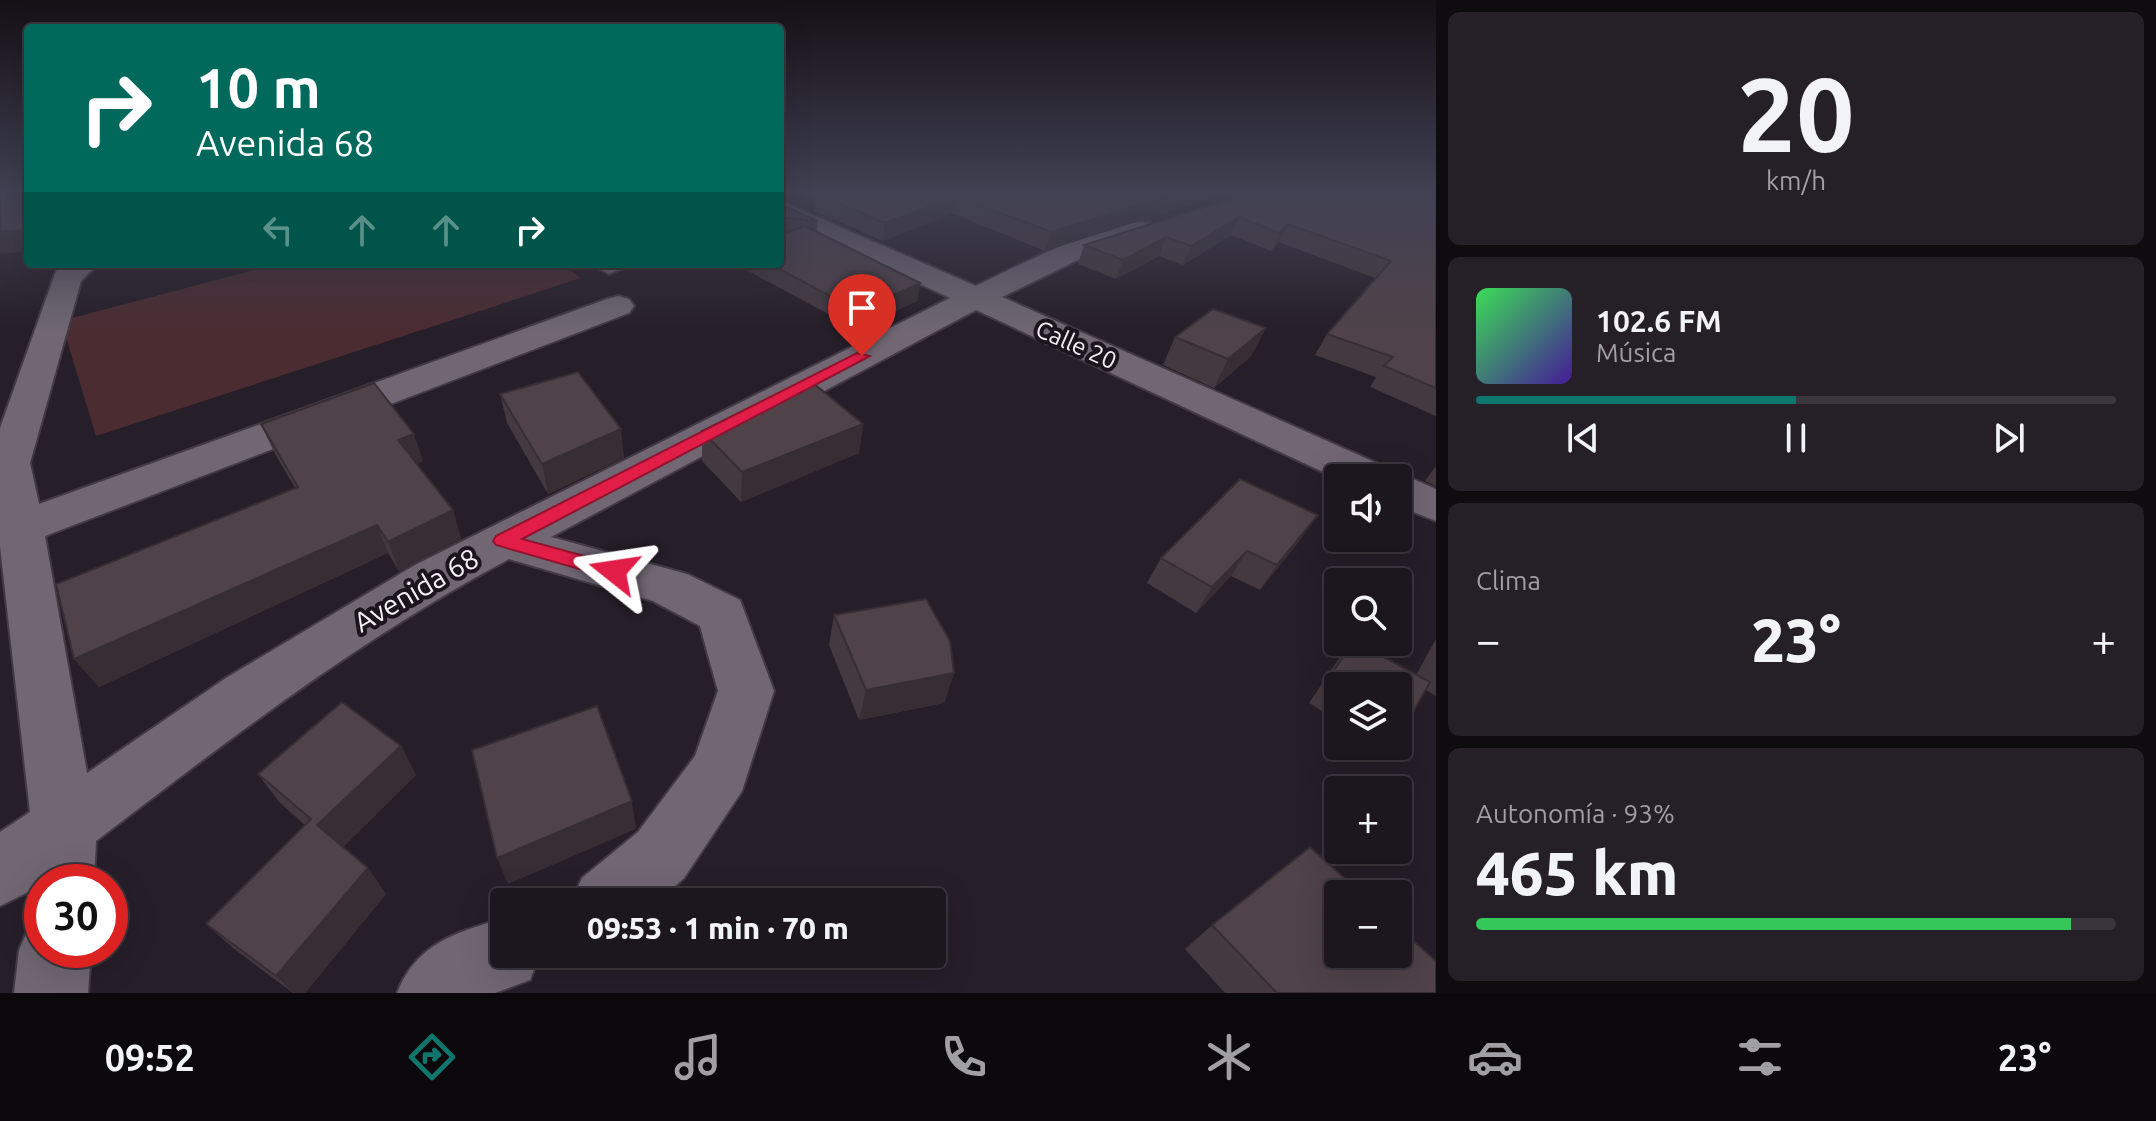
<!DOCTYPE html>
<html lang="es">
<meta charset="utf-8">
<style>
body{margin:0;font-family:Ubuntu,sans-serif;background:#251f27;color:#f1f3f6;height:100vh;display:flex;flex-direction:column;font-size:30px;white-space:nowrap}
*{box-sizing:border-box;margin:0}
p{font-size:26px;color:#a09fa4}
.icon{flex:none;width:44px;height:44px;fill:none;stroke:currentColor;stroke-width:2;stroke-linecap:round;stroke-linejoin:round}
.map{position:relative;flex:1;overflow:hidden}
.panel{display:flex;flex-direction:column;gap:12px;padding:12px;background:#0f0c10;width:720px}
.panel>*{flex:none}
.hud{position:absolute;left:24px;top:24px;width:760px;height:244px;border-radius:8px;box-shadow:0 8px 32px #0002,0 0 0 2px #3a353c;background:#00695c;color:#fff;overflow:hidden}
.tools{position:absolute;left:1324px;top:464px;display:grid;gap:16px}
.tools a{display:grid;place-items:center;width:88px;height:88px;border-radius:8px;background:#1c161e;box-shadow:0 8px 32px #0002,0 0 0 2px #3a353c;font-size:40px}
.speed{position:absolute;left:24px;top:864px;display:flex;gap:16px;font-size:40px;font-weight:700;text-align:center}
.speed>*{display:grid;place-content:center;width:104px;height:104px;border-radius:50%;background:#1c161e;box-shadow:0 8px 32px #0002,0 0 0 2px #3a353c;line-height:1}
.speed .limit{border:12px solid #d22;background:#fff;color:#111}
.pin{position:absolute;display:grid;place-items:center;width:68px;height:68px;color:#fff;margin:-82px -34px;border-radius:50% 50% 50% 0;rotate:-45deg;box-shadow:0 0 8px #0007}
.pin .icon{rotate:45deg}
.me{position:absolute;width:88px;margin:-44px;rotate:285deg;stroke-linejoin:round;filter:drop-shadow(0 0 6px #0008)}
.turn{display:flex;align-items:center;gap:28px;height:168px;padding:0 40px;font-size:36px}
.turn .icon{width:104px;height:104px;stroke-width:2.5}
.turn b{display:block;font-size:56px;line-height:68px}
.lanes{display:flex;align-items:center;height:76px;padding:0 40px;background:#0003;justify-content:center;gap:40px;direction:ltr}
.lanes .off{opacity:.35}
.big{font-size:60px;font-weight:800;line-height:1.1}
.panel .tile{flex:1;display:flex;flex-direction:column;justify-content:center;gap:12px;min-width:0;padding:0 28px;border-radius:12px;background:#251f27}
.panel .dial{align-items:center;gap:0}
.dial b{font-size:104px;line-height:1}
.song{display:flex;align-items:center;gap:24px}
.cover{width:96px;height:96px;border-radius:12px;background:linear-gradient(135deg,hsl(130 70% 55%),hsl(260 70% 35%))}
.played{height:8px;border-radius:4px;background:linear-gradient(90deg,#0f766e 50%,#3a353c 50%)}
.keys{display:flex;justify-content:space-around;direction:ltr}
.heat{display:flex;justify-content:space-between;align-items:center;font-size:44px;direction:ltr}
.charge{height:12px;border-radius:6px;background:linear-gradient(90deg,#34c759 93%,#3a353c 0)}
.trip{position:absolute;left:490px;top:888px;width:456px;height:80px;border-radius:8px;background:#1c161e;box-shadow:0 8px 32px #0002,0 0 0 2px #3a353c;font-weight:800;line-height:80px;text-align:center}
.dock{display:flex;height:128px;justify-content:space-around;align-items:center;background:#0b090c;color:#a09fa4}
.dock .icon{width:56px;height:56px}
.dock .current{color:#0f766e}
.dock b{font-size:36px;color:#f1f3f6}
main{display:flex;flex:1;min-height:0}
.map>svg:first-child{display:block}
.green{fill:#4a2c31}
.lines{fill:none;stroke-linecap:round;stroke-linejoin:round}
.lane-casing{stroke:#423b44;stroke-width:4}
.street-casing{stroke:#423b44;stroke-width:4}
.lane{fill:#706773;fill-rule:evenodd}
.street{fill:#706773;fill-rule:evenodd}
.wall{fill:#44393f}
.shaded-wall{fill:#372e33}
.building{fill:#4f4249;stroke:#372e33;stroke-width:2}
.route{fill:#e11d48;stroke:#92132f;stroke-width:2}
.labels{text-anchor:middle;stroke-width:8;stroke-linejoin:round;paint-order:stroke}
.far-street-label{font-size:24px;fill:#f6f0f7;stroke:#1c151e}
.street-label{font-size:28px;fill:#f6f0f7;stroke:#1c151e}
</style>
<main>
<div class="map">
<svg width="1436" height="993" viewBox="0 0 1436 993">
<rect width="100%" height="100%" fill="#261e28"/>
<path class="green" d="M277,264H562L581,278L96,436L61,321Z"/>
<g class="lines">
<g class="lane-casing">
<path id="lane" d="M633,264L609,274L600,269L607,264Z"/>
</g>
<g class="street-casing">
<g id="street">
<path d="M780,201L976,286C1011,269 1116,215 1151,223L1155,229L1151,235L1082,258L1002,297L1388,468L1393,476L1413,479L1436,489V521L1398,506V478L1338,479L976,310L551,537L687,574L740,600L774,691L742,791L684,878L658,902H571L582,878L638,832L695,756L718,691L700,626L653,601L509,559C361,638 228,740 96,841L94,882H42V908L36,906L30,891L0,906V832L30,812L0,546V428L56,271L65,264H98L81,281L30,463L39,504L607,299L618,296L629,299L634,306L629,313L45,536L87,773L226,678L415,565L950,298L780,219Z"/>
<path d="M504,918V954H540L530,980L495,993H397C417,943 455,933 504,918Z"/>
<path d="M42,919V950H91L88,993H14L19,950L30,925Z"/>
</g>
</g>
<use href="#lane" class="lane"/>
<use href="#street" class="street"/>
</g>
<g class="wall">
<path d="M819,193H1226L1045,251L952,213L883,241L815,211L816,194Z"/>
<path d="M1249,193L1436,198V416L1370,387L1376,377L1315,355L1327,334L1375,278L1279,242L1271,251L1231,235L1183,265L1159,256L1116,279L1078,264L1084,245Z"/>
<path d="M1422,193H1436V196Z"/>
<path d="M780,204L818,221L817,232L920,283L917,301L856,329L741,267V264H780Z"/>
<path d="M1266,328L1251,356L1214,388L1163,365L1175,337Z"/>
<path d="M500,394L624,458L548,494L507,423Z"/>
<path d="M261,424L423,461L417,464L453,510L461,539L399,571L388,553L99,687L74,659L295,488L274,452Z"/>
<path d="M863,424L859,453L741,502L702,461V431Z"/>
<path d="M1436,466V486L1425,481Z"/>
<path d="M1300,540L1260,590L1231,576L1196,613L1147,583L1161,558Z"/>
<path d="M834,615L954,673L944,703L859,720L829,645Z"/>
<path d="M1436,639V696L1426,690L1401,734L1398,736V686H1338V721L1309,703L1340,657L1353,642L1416,675Z"/>
<path d="M401,746L416,775L343,847L368,868L386,894L305,993H293L233,948L206,924L305,825L279,802L258,774Z"/>
<path d="M1212,925L1436,993H1225L1185,949Z"/>
</g>
<g class="shaded-wall">
<path d="M780,193H800L780,198Z"/>
<path d="M1179,193H1226L1045,251L1051,232Z"/>
<path d="M956,196L952,213L883,241L885,223Z"/>
<path d="M1239,217L1231,235L1183,265L1191,246Z"/>
<path d="M1288,224L1279,242L1271,251L1280,233Z"/>
<path d="M28,229V251L0,254V232Z"/>
<path d="M1166,237L1159,256L1116,279L1123,260Z"/>
<path d="M920,283L917,301L856,329L858,311Z"/>
<path d="M1266,328L1251,356L1214,388L1228,359Z"/>
<path d="M863,424L859,453L741,502L742,472Z"/>
<path d="M621,429L624,458L548,494L542,464Z"/>
<path d="M414,434L423,461L408,467L398,440Z"/>
<path d="M453,510L461,539L399,571L388,542Z"/>
<path d="M1318,515L1300,540L1260,590L1277,565Z"/>
<path d="M377,525L388,553L99,687L74,659Z"/>
<path d="M1247,551L1231,576L1196,613L1212,587Z"/>
<path d="M954,673L944,703L859,720L866,690Z"/>
<path d="M401,746L416,775L337,852L317,825Z"/>
<path d="M632,801L636,829L508,884L497,858Z"/>
<path d="M368,868L386,894L305,993H294L276,976Z"/>
</g>
<g class="building">
<path d="M0,193H28L27,230L0,232Z"/>
<path d="M819,193H1179L1051,232L956,196L885,223L816,194Z"/>
<path d="M1249,193H1416L1436,198V388L1384,366L1393,357L1327,334L1391,261L1288,224L1280,233L1239,217L1191,246L1166,237L1123,260L1084,245Z"/>
<path d="M780,204L818,221L780,217Z"/>
<path d="M805,226L920,283L858,311L770,264H780V235Z"/>
<path d="M1213,309L1266,328L1228,359L1175,337Z"/>
<path d="M578,372L621,429L542,464L500,394Z"/>
<path d="M374,383L414,434L398,440L453,510L388,542L377,525L74,659L56,584L298,487L261,424Z"/>
<path d="M813,383L863,424L742,472L702,431L761,402Z"/>
<path d="M1240,479L1318,515L1277,565L1247,551L1212,587L1161,558Z"/>
<path d="M926,599L950,641L954,673L866,690L834,615Z"/>
<path d="M1353,642H1356L1430,682L1401,734L1398,732V686H1338V696L1323,687Z"/>
<path d="M342,702L401,746L317,825L368,868L276,976L206,924L311,819L258,774Z"/>
<path d="M597,706L632,801L497,858L472,750Z"/>
<path d="M1310,847L1362,894H1338V954H1398V927L1436,961V993H1277L1212,925Z"/>
</g>
<linearGradient id="sky" x2="0" y2="1"><stop stop-color="#151016"/><stop offset="0.58" stop-color="#414153"/><stop offset="1" stop-color="#414153" stop-opacity="0"/></linearGradient>
<rect width="1436" height="332" fill="url(#sky)"/>
<path class="route" d="M857,353L870,356L522,539L621,566L624,571L621,577L614,579L496,545L493,541L496,536Z"/>
<g class="labels">
<g class="far-street-label">
<text transform="translate(1076 345) rotate(24)" y="8">Calle 20</text>
</g>
<g class="street-label">
<text transform="translate(416 590) rotate(-30)" y="10">Avenida 68</text>
</g>
</g>
</svg>
<div class="tools">
<a><svg class="icon" aria-label="sound" viewBox="0 0 24 24"><path d="M4 9h4l5-4v14l-5-4H4zM17 9q2 3 0 6"/></svg></a>
<a><svg class="icon" aria-label="search" viewBox="0 0 24 24"><circle cx="10" cy="10" r="6"/><path d="M15 15l6 6"/></svg></a>
<a><svg class="icon" aria-label="layers" viewBox="0 0 24 24"><path d="M12 4l9 5-9 5-9-5zM3 14l9 5 9-5"/></svg></a>
<a>+</a>
<a>−</a>
</div>
<div class="speed"><div class="limit">30</div></div>
<div class="pin" style="left:862px;top:356px;background:#d93025"><svg class="icon" aria-label="arrive" viewBox="0 0 24 24"><path d="M6 21V4h12l-3 4 3 4H6"/></svg></div>
<svg class="me" style="left:614px;top:571px" viewBox="-20 -20 40 40"><path d="M0-17L14 15 0 8-14 15z" fill="#e11d48" stroke="#fff" stroke-width="4"/></svg>
<div class="trip">09:53 · 1 min · 70 m</div>
<div class="hud">
<div class="turn"><svg class="icon" aria-label="right" viewBox="0 0 24 24"><path d="M7 20v-9h11M14 6l5 5-5 5"/></svg><div><b>10 m</b>Avenida 68</div></div>
<div class="lanes"><svg class="icon off" aria-label="left" viewBox="0 0 24 24"><path d="M17 20v-9H6M10 6l-5 5 5 5"/></svg><svg class="icon off" aria-label="ahead" viewBox="0 0 24 24"><path d="M12 20V5M6 11l6-6 6 6"/></svg><svg class="icon off" aria-label="ahead" viewBox="0 0 24 24"><path d="M12 20V5M6 11l6-6 6 6"/></svg><svg class="icon" aria-label="right" viewBox="0 0 24 24"><path d="M7 20v-9h11M14 6l5 5-5 5"/></svg></div>
</div>
</div>
<section class="panel">
<div class="tile dial"><b>20</b><p>km/h</p></div>
<div class="tile">
<div class="song"><i class="cover"></i><div><b>102.6 FM</b><p>Música</p></div></div>
<div class="played"></div>
<div class="keys"><svg class="icon" aria-label="previous" viewBox="0 0 24 24"><path d="M18 5L8 12l10 7zM5 5v14"/></svg><svg class="icon" aria-label="pause" viewBox="0 0 24 24"><path d="M8 5v14M16 5v14"/></svg><svg class="icon" aria-label="next" viewBox="0 0 24 24"><path d="M6 5l10 7-10 7zM19 5v14"/></svg></div>
</div>
<div class="tile"><p>Clima</p>
<div class="heat"><a>−</a><b class="big">23°</b><a>+</a></div>
</div>
<div class="tile"><p>Autonomía · 93%</p><b class="big">465 km</b><div class="charge"></div></div>
</section>
</main>
<nav class="dock">
<b>09:52</b>
<svg class="icon current" aria-label="directions" viewBox="0 0 24 24"><path d="M12 3l9 9-9 9-9-9zM9 14v-3h6M13 9l2 2-2 2"/></svg>
<svg class="icon" aria-label="music" viewBox="0 0 24 24"><path d="M9 18V5l10-2v13"/><circle cx="6" cy="18" r="3"/><circle cx="16" cy="16" r="3"/></svg>
<svg class="icon" aria-label="phone" viewBox="0 0 24 24"><path d="M5 4h4l2 5-3 2q2 4 5 5l2-3 5 2v4C11 20 4 13 5 4z"/></svg>
<svg class="icon" aria-label="climate" viewBox="0 0 24 24"><path d="M12 3v18M4 7l16 10M4 17L20 7"/></svg>
<svg class="icon" aria-label="car" viewBox="0 0 24 24"><path d="M5 17H2v-5l4-1 3-4h7l3 4 3 1v5h-3M9 17h6M6 11h13"/><circle cx="7" cy="17" r="2"/><circle cx="17" cy="17" r="2"/></svg>
<svg class="icon" aria-label="filters" viewBox="0 0 24 24"><path d="M4 7h16M4 17h16"/><circle cx="9" cy="7" r="2"/><circle cx="15" cy="17" r="2"/></svg>
<b>23°</b>
</nav>
